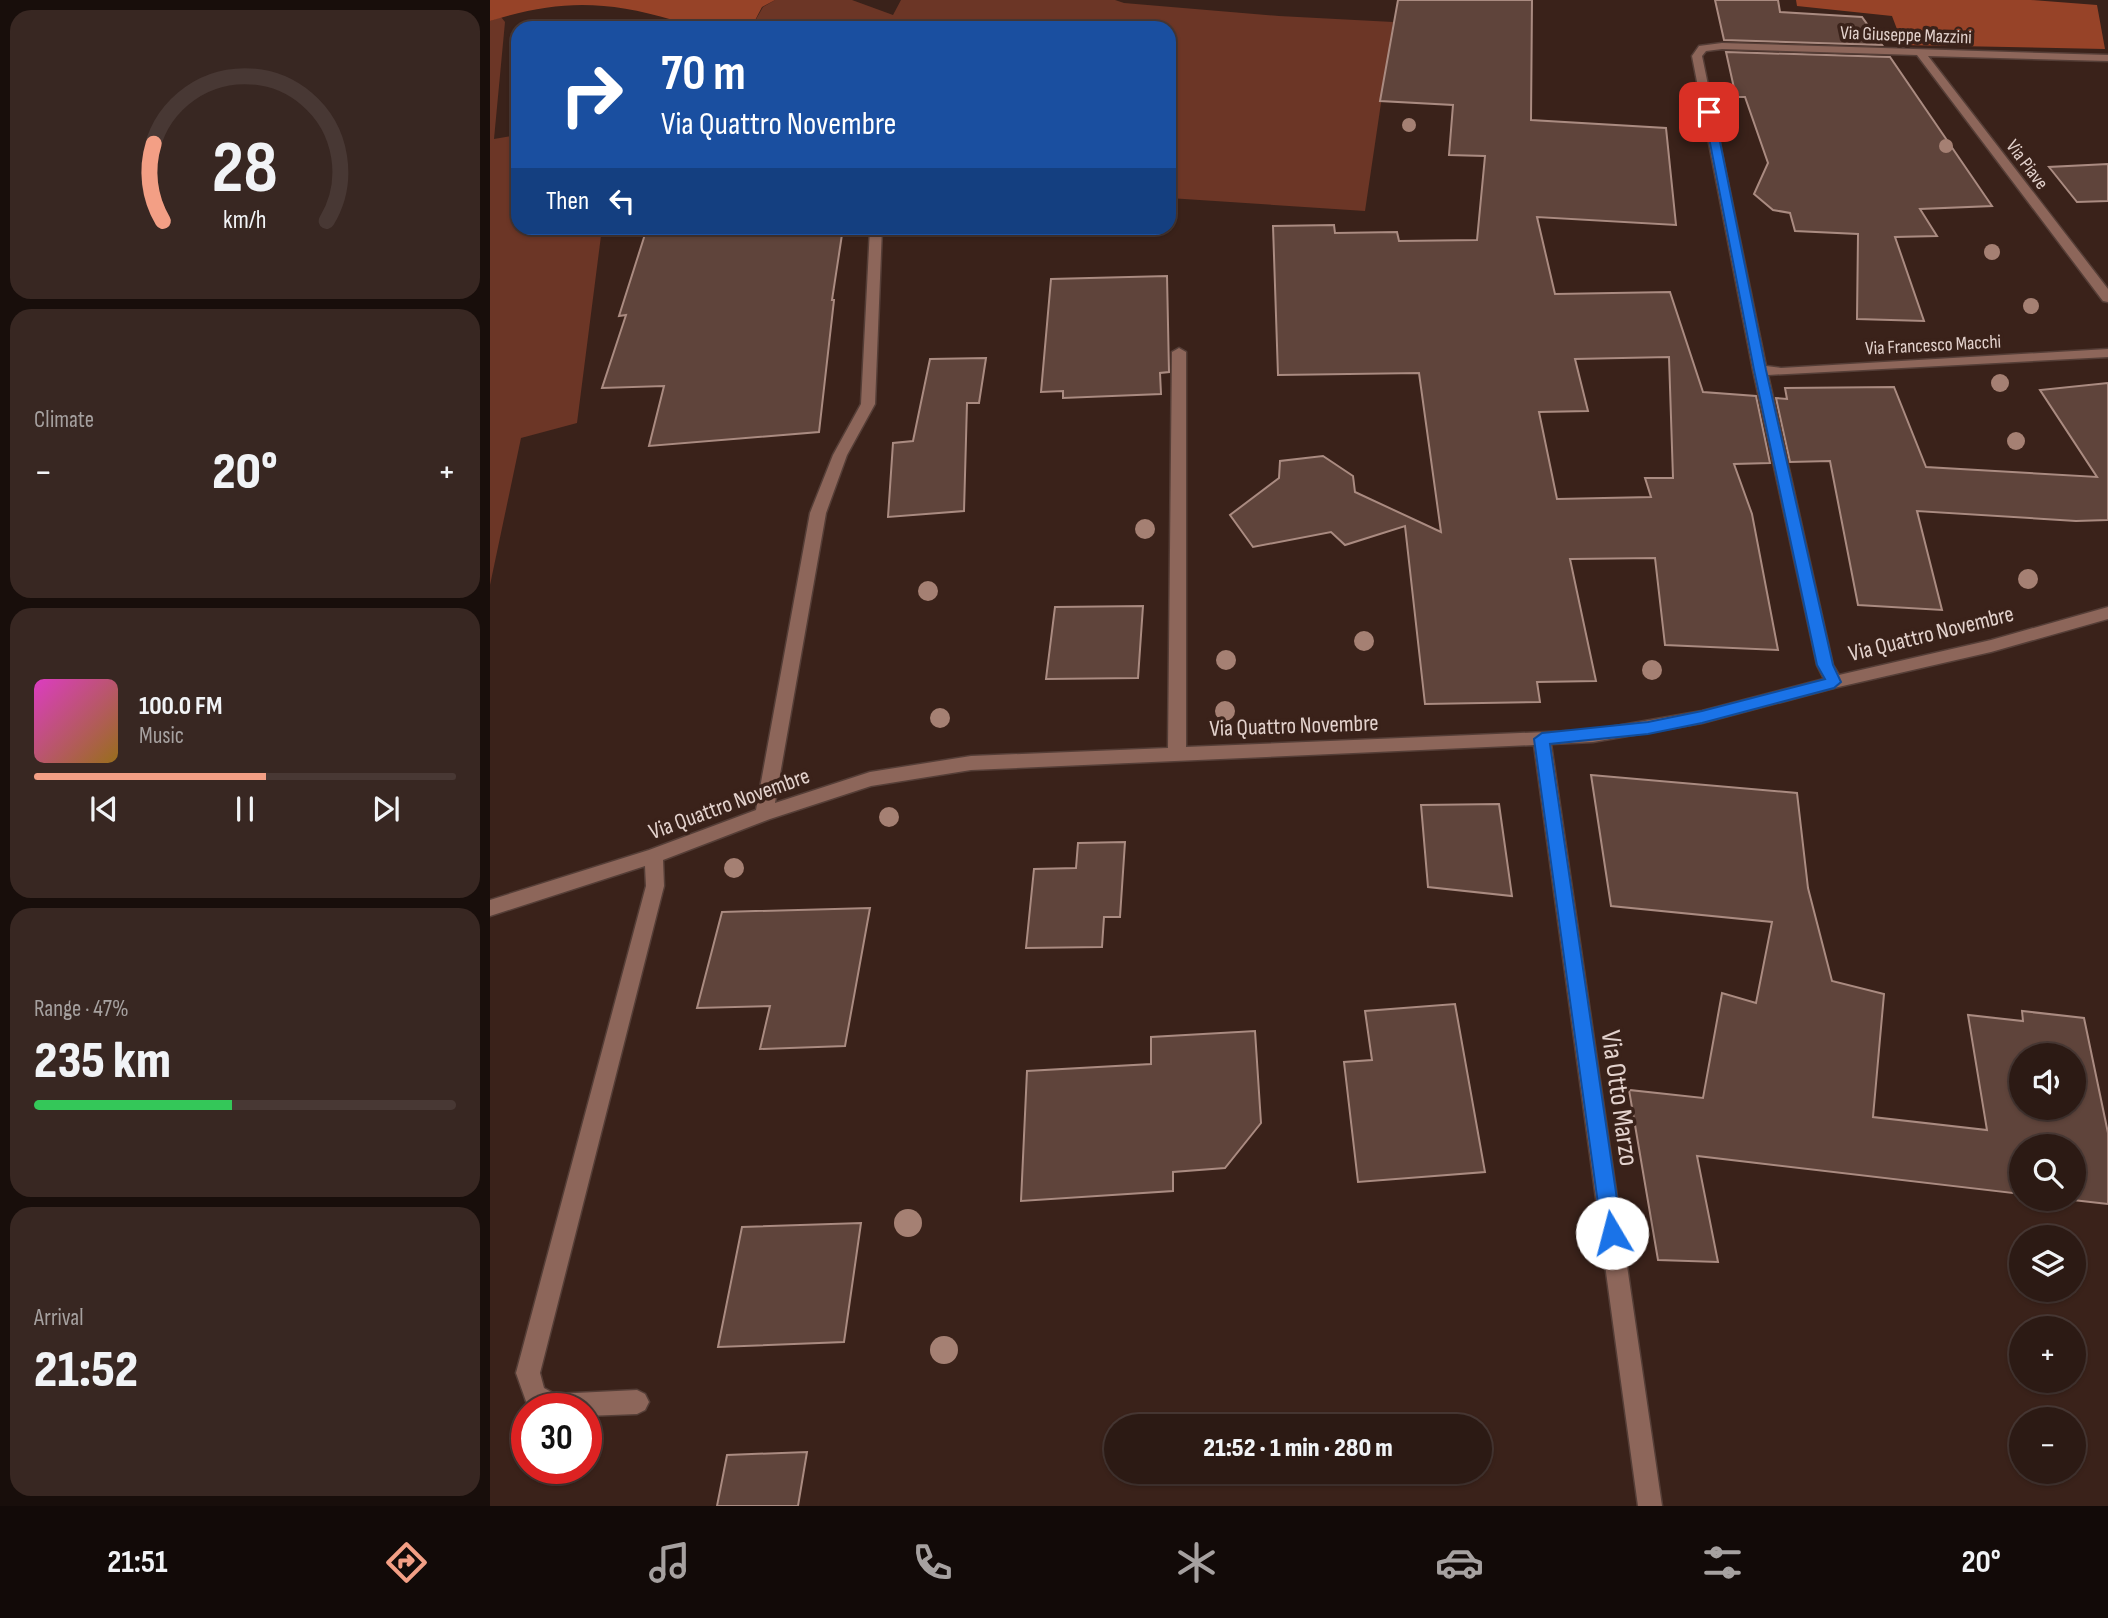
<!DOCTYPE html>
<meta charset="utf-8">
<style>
body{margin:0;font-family:"Sofia Sans Condensed",sans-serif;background:#382722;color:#f1f3f6;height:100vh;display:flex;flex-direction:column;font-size:26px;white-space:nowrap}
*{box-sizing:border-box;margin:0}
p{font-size:23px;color:#a6a1a0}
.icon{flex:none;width:38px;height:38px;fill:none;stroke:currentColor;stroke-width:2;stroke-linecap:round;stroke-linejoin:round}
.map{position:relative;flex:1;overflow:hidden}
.details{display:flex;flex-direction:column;gap:10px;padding:10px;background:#180e0b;width:490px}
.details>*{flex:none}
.banner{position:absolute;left:21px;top:21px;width:665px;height:214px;border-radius:21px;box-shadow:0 2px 5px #0004,0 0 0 2px #483834;background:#1a4fa0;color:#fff;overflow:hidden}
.tools{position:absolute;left:1519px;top:1043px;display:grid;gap:14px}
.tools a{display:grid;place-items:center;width:77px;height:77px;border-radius:50%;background:#2c1a14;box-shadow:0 2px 5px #0004,0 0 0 2px #483834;font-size:35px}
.speed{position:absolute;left:21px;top:1393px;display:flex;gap:14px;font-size:35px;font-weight:700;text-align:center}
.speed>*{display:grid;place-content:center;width:91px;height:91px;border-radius:50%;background:#2c1a14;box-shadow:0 2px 5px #0004,0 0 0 2px #483834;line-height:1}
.speed .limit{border:10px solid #d22;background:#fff;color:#111}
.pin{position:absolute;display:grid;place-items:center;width:60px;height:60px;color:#fff;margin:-30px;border-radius:14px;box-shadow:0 4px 10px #0006}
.me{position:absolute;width:77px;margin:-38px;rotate:352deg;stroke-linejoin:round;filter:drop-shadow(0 0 5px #0008)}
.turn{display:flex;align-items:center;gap:24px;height:147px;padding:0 35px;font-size:32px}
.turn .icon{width:91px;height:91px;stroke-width:2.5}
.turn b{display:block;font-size:49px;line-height:60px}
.then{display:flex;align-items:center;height:66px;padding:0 35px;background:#0003;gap:14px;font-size:26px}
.big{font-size:52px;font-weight:800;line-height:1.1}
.details .card{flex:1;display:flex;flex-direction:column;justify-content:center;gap:10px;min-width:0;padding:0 24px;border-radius:21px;background:#382722}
.details .dial{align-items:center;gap:0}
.dial svg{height:182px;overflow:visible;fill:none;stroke:#483834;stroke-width:7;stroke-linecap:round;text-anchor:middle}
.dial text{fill:#f1f3f6;stroke:none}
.song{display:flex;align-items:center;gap:21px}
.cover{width:84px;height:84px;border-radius:10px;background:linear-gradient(135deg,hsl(310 70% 55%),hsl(40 70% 35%))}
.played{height:7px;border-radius:4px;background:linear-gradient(90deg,#f39f85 55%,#483834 55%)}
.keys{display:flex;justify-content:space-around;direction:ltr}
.heat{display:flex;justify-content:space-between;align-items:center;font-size:38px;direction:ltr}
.charge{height:10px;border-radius:5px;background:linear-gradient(90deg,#34c759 47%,#483834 0)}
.trip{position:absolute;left:614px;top:1414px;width:388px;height:70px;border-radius:35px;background:#2c1a14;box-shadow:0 2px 5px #0004,0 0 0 2px #483834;font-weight:800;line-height:70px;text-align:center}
.tabs{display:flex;height:112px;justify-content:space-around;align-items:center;background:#120a08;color:#a6a1a0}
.tabs .icon{width:49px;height:49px}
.tabs .on{color:#f39f85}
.tabs b{font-size:32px;color:#f1f3f6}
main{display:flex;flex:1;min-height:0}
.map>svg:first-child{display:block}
.green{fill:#6c3626}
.forest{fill:#974328}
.building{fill:#5f443b;stroke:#aa8b81;stroke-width:2;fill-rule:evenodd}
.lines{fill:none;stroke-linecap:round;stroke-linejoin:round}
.minor-casing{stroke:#553e37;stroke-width:3}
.minor{fill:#8d665a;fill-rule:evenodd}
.tree{fill:#a58073}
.route{fill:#1a73e8;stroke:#114b97;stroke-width:2}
.labels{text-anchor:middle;stroke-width:7;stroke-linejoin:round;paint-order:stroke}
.far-street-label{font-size:19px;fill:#e3d2cd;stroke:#3a221a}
.street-label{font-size:23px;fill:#e3d2cd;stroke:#3a221a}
.near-street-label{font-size:28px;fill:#e3d2cd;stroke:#3a221a}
</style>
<main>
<section class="details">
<div class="card dial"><svg viewBox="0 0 100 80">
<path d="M14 69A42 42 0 1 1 86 69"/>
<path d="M14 69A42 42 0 0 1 10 35" stroke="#f39f85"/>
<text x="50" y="56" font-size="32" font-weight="700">28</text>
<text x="50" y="72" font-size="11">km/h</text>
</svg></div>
<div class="card"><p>Climate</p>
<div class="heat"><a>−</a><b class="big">20°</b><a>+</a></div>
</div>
<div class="card">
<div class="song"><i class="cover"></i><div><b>100.0 FM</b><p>Music</p></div></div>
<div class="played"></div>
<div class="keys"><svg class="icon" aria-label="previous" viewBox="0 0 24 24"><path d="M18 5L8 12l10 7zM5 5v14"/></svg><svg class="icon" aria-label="pause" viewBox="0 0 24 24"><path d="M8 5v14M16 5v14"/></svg><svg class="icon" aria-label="next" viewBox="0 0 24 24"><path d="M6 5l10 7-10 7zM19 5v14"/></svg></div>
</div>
<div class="card"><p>Range · 47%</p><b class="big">235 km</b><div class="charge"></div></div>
<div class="card"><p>Arrival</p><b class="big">21:52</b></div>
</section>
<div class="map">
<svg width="1618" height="1506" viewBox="0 0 1618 1506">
<rect width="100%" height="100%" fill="#3a221a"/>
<g class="green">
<path d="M285,0H362L403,15L411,0H625L634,3L789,16L903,22L875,211L679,198V28H261L273,7Z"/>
<path d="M11,17L15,22L4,139L28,135V228H112L87,423L31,438L0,585V21Z"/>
</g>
<g class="forest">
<path d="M0,0H285L272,7L261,28H188L183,20C114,0 68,0 0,21Z"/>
<path d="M1306,0H1541L1607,5L1615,49L1413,45L1402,16L1307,6Z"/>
</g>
<g class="building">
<path d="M908,0H1042L1041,120L1176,128L1186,225L1047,217L1065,294L1180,292L1213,392L1266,396L1280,463L1244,464L1262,514L1288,650L1175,645L1165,558L1080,559L1106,681L1047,682L1050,702L935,704L915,526L855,545L841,532L763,547L740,515L789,478L790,461L833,456L863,476L865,492L951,532L929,373L788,375L783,226L844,225L845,233L907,232L909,241L987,240L995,156L959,155L963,105L890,101ZM1179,357L1183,478H1155L1161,497L1067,499L1049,412L1098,411L1085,359Z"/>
<path d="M1225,0H1288L1290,12L1372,17L1392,45L1234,40Z"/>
<path d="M1236,52L1400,57L1502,206L1430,209L1447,236L1405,237L1434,321L1367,319L1368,234L1305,231L1300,213L1283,210L1264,194L1278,163L1255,97H1246Z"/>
<path d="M1618,164V201L1587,202L1559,167Z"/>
<path d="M157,228H353L342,300H344L329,432L159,446L174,386L112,388L136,315L129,316Z"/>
<path d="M677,276L679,372L670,373L671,394L573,398V391L551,392L561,279Z"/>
<path d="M496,358L489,403H477L474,511L398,517L403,443L423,441L440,359Z"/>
<path d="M1618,383V520L1586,521L1427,511L1452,610L1368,605L1340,461L1300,462L1286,398L1297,399L1295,388L1404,387L1436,467L1607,477L1550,390Z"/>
<path d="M653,606L648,678L556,679L565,607Z"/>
<path d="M1101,775L1307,793L1318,888L1342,981L1394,994L1383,1117L1497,1130L1478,1015L1533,1021L1532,1011L1594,1018L1618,1133V1204L1574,1199H1584V1146H1531V1194L1207,1156L1228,1262L1168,1260L1139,1090L1213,1098L1232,993L1266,1003L1282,922L1121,906ZM1531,1055H1584V1108H1531Z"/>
<path d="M1009,804L1022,896L938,887L931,805Z"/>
<path d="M635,842L630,917H614L612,947L536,948L544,869L586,868L588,843Z"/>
<path d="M380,908L355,1046L270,1049L280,1006L207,1008L232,912Z"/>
<path d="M965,1004L995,1172L868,1182L854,1062L882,1060L875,1011Z"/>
<path d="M765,1031L771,1123L735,1168L683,1172V1191L531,1201L537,1071L661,1064V1037Z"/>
<path d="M371,1223L354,1342L228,1347L252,1227Z"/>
<path d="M317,1452L308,1506H227L237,1455Z"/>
</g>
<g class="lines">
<g class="minor-casing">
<path id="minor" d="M1232,43L1618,55V61L1438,56L1618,289V302L1613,301L1427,55L1232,49L1216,51L1212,56L1276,366L1291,368L1618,349V357L1278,375L1343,665L1349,675L1501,640L1618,607V619L1501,652L1344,688L1212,723L1103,742L1061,744L1172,1506H1148L1044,745L481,770L381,786L280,819L173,860L174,886L50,1373L54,1388L65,1394L147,1390L155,1394L159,1402L155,1410L147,1414L96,1416V1409H44L37,1404L26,1373L156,886L155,866L0,916V900L159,850L266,810L320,513L343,455L371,404L380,228H392L385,404L357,455L336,513L285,803L380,772L481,756L678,748L682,352L689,348L696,352V747L1103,730L1212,711L1334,679L1327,665L1263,370L1202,56L1209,46Z"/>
</g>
<use href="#minor" class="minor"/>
</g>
<g class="tree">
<circle cx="919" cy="125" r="7"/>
<circle cx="1456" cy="146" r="7"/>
<circle cx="1502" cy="252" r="8"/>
<circle cx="1541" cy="306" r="8"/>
<circle cx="1510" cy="383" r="9"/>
<circle cx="1526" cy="441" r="9"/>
<circle cx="655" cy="529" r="10"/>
<circle cx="1538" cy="579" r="10"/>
<circle cx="438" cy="591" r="10"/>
<circle cx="874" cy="641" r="10"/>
<circle cx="736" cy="660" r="10"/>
<circle cx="1162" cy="670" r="10"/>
<circle cx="735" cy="711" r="10"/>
<circle cx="450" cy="718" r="10"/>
<circle cx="399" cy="817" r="10"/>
<circle cx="244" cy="868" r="10"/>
<circle cx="418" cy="1223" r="14"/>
<circle cx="454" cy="1350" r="14"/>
</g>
<path class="route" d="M1219,109L1224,112L1276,370L1343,665L1351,682L1344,688L1212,723L1158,734L1060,744L1132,1233L1129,1240L1122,1243L1115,1240L1112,1233L1044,739L1052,733L1158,722L1212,711L1335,679L1327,665L1264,370L1214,112Z"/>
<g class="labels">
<g class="far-street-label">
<text transform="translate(1416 34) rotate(2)" y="7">Via Giuseppe Mazzini</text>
<text transform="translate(1538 164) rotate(53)" y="7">Via Piave</text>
<text transform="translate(1443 344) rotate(-3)" y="7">Via Francesco Macchi</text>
</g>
<g class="street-label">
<text transform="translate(1441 633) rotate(-14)" y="8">Via Quattro Novembre</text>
<text transform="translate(804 725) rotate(-2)" y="8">Via Quattro Novembre</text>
<text transform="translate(239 803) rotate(-20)" y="8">Via Quattro Novembre</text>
</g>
<g class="near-street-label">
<text transform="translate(1131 1098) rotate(82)" y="10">Via Otto Marzo</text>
</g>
</g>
</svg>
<div class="tools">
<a><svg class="icon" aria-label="sound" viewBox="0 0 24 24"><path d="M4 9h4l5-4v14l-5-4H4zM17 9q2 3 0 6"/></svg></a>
<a><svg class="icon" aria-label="search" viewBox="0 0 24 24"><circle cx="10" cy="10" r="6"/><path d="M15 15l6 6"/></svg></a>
<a><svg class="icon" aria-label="layers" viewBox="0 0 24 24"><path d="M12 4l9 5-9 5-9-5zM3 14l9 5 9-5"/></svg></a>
<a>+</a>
<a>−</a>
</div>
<div class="speed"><div class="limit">30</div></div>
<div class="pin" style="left:1219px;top:112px;background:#d93025"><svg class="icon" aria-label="arrive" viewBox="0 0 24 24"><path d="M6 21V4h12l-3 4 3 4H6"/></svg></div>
<svg class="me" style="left:1122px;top:1233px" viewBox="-20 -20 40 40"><circle r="19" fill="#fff"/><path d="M0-13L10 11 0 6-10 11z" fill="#1a73e8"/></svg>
<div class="trip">21:52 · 1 min · 280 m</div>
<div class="banner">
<div class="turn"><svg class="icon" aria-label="right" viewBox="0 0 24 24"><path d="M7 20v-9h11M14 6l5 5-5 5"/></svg><div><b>70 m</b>Via Quattro Novembre</div></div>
<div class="then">Then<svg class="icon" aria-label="left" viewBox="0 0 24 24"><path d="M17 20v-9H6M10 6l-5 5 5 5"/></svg></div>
</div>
</div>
</main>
<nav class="tabs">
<b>21:51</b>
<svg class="icon on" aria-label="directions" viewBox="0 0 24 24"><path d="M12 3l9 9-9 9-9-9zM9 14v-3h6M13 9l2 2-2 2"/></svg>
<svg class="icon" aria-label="music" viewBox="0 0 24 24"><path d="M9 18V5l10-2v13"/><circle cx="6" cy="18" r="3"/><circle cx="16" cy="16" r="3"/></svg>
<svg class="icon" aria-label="phone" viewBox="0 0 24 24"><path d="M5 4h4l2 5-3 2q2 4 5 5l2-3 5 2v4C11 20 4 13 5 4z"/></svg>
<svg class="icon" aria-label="climate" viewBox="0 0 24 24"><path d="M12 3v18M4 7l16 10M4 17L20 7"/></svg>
<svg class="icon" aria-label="car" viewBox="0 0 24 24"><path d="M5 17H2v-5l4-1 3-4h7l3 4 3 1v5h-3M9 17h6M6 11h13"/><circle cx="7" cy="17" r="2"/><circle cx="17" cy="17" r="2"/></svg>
<svg class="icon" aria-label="filters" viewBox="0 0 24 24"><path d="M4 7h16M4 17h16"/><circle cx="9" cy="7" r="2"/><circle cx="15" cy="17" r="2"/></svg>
<b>20°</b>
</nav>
